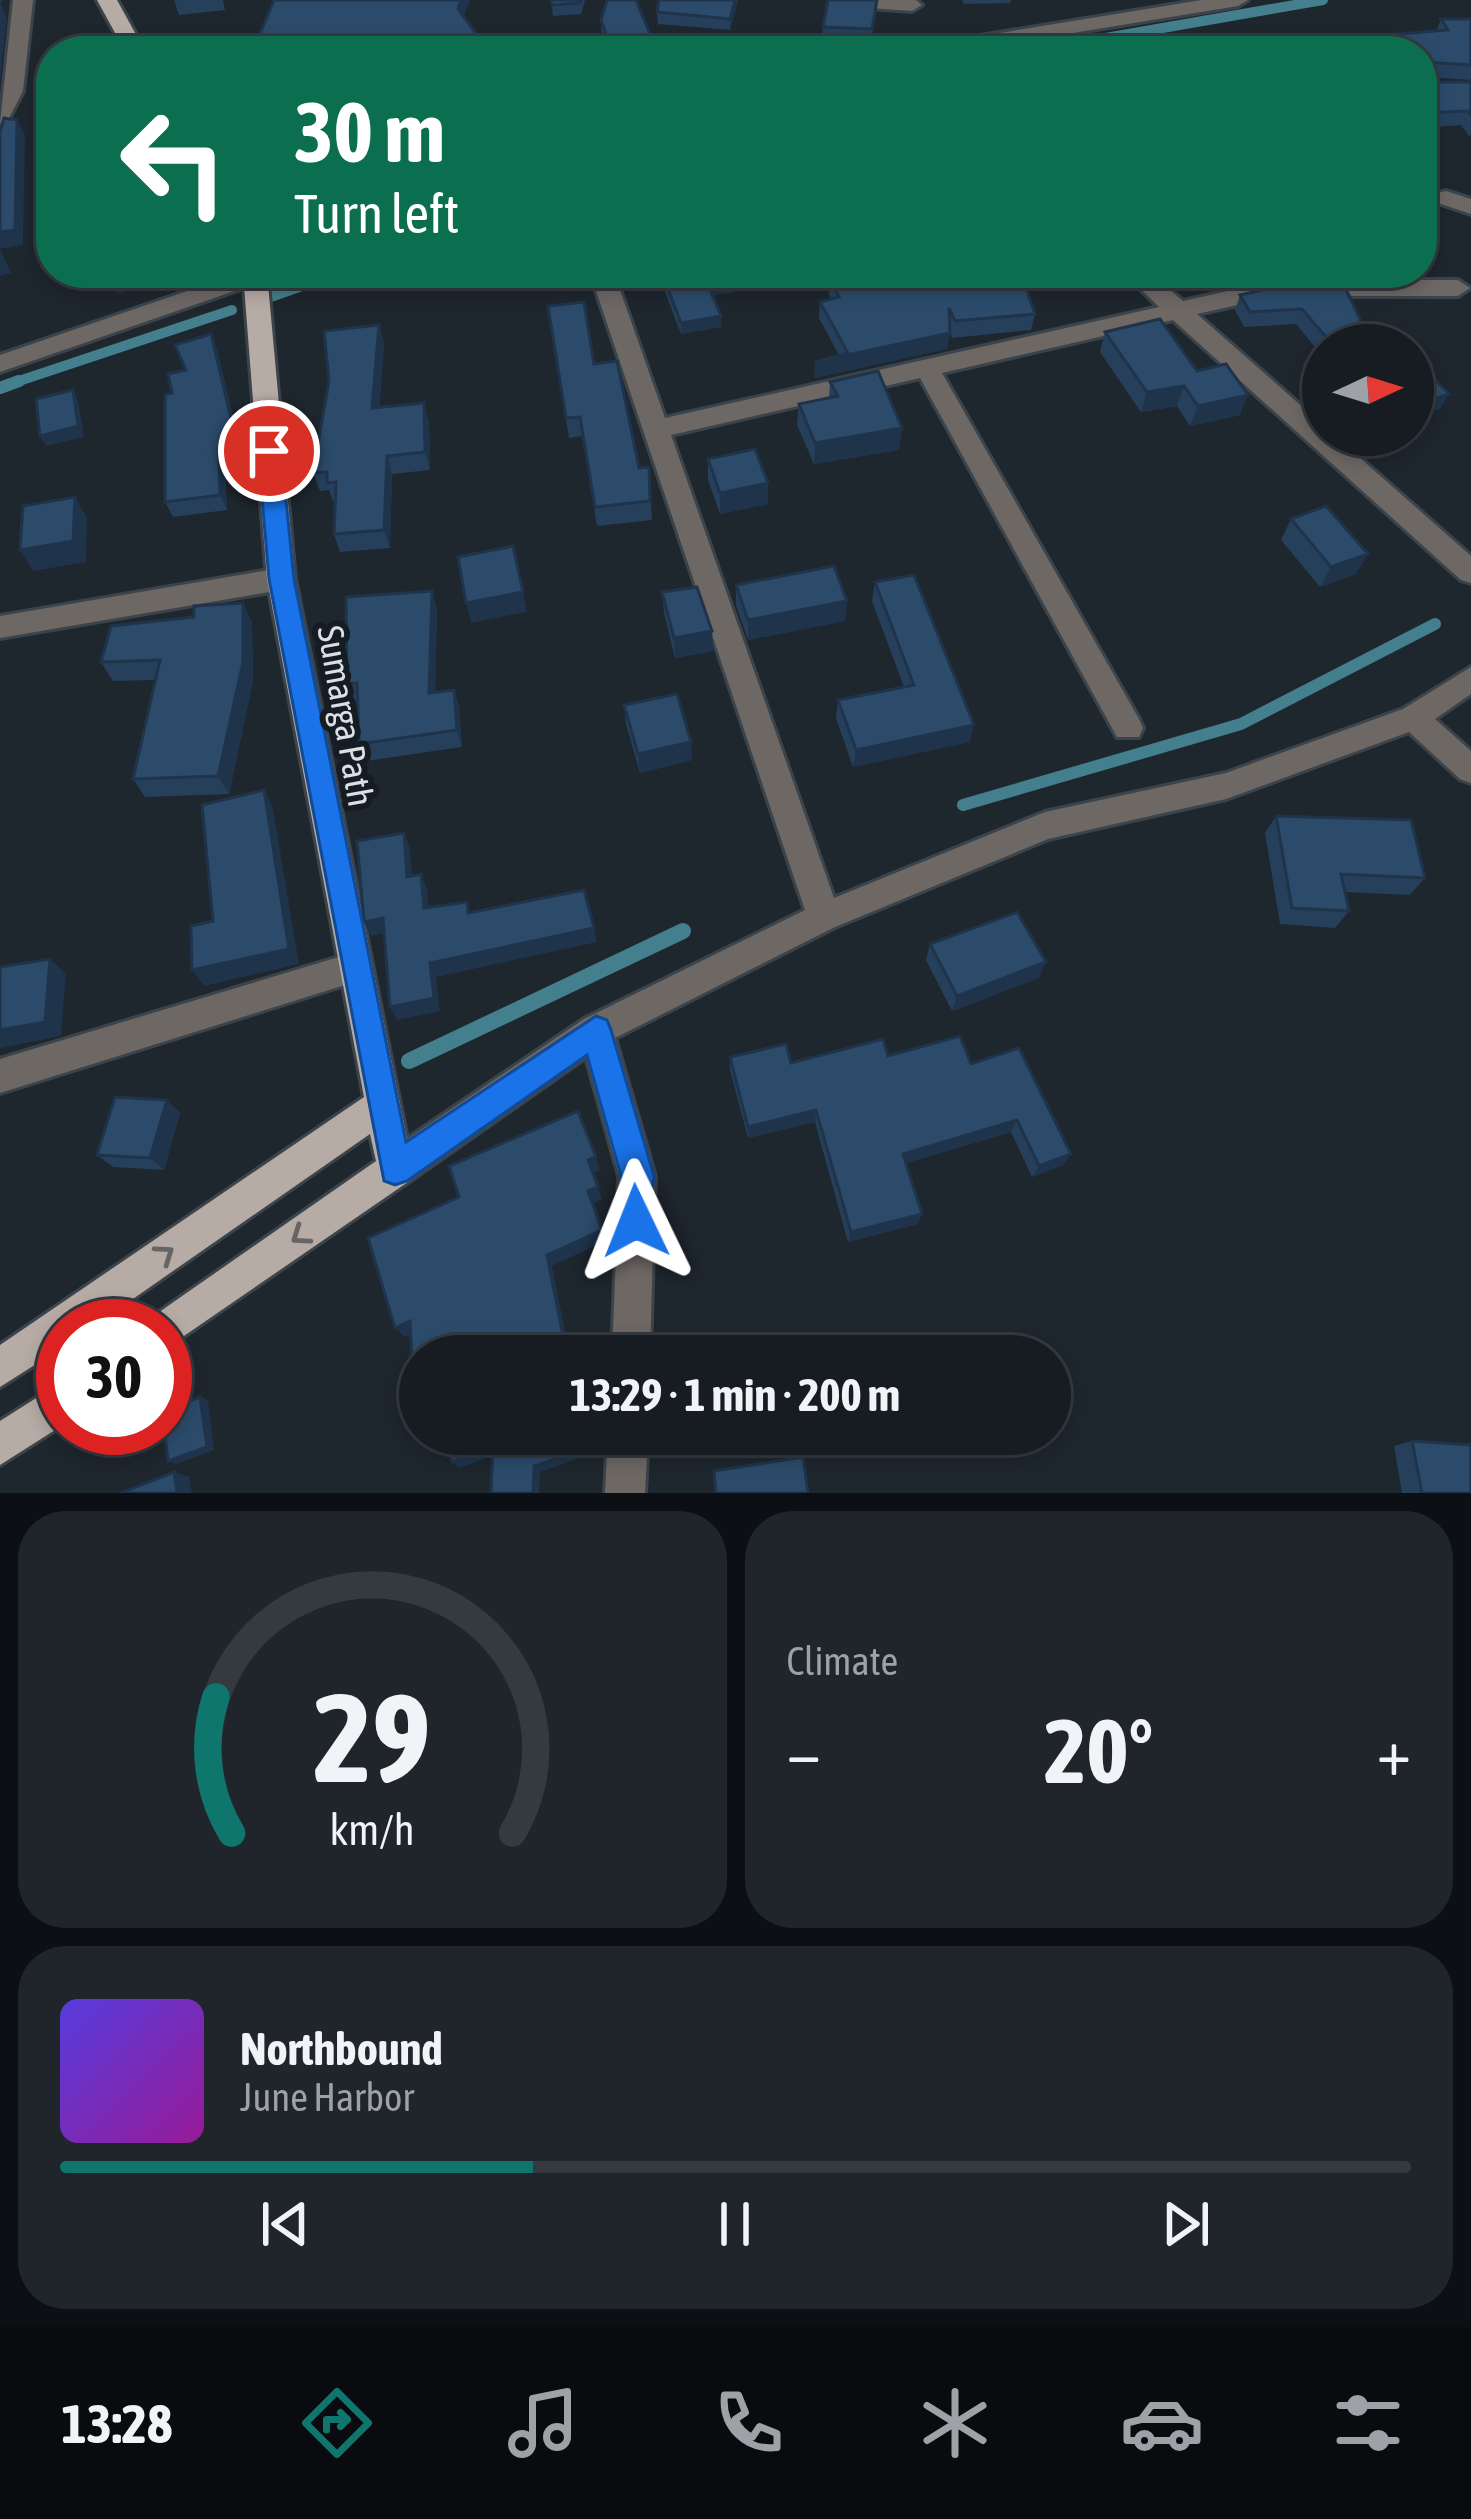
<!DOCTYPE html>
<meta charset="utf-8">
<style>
body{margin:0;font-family:"Asap Condensed",sans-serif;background:#1f252a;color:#f1f3f6;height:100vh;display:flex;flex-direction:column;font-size:45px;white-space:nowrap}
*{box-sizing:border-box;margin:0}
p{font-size:39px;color:#9ea1a5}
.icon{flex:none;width:66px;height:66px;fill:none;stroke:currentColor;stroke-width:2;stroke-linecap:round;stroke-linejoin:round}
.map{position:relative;height:1493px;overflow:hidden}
.drawer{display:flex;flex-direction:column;gap:18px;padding:18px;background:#0c0f13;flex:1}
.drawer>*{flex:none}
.top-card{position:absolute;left:36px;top:36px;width:1401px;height:252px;border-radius:48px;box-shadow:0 6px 18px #0003,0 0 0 3px #353a40;background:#0b6e4f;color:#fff;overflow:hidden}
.needle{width:78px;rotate:86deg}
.controls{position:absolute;left:1302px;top:324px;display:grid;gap:24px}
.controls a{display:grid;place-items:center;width:132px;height:132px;border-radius:50%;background:#161c22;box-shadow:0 6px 18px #0003,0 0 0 3px #353a40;font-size:60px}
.speed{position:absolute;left:36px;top:1299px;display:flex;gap:24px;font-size:60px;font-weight:700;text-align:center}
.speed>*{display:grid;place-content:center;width:156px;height:156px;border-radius:50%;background:#161c22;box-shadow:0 6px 18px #0003,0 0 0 3px #353a40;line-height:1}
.speed .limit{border:18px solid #d22;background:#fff;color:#111}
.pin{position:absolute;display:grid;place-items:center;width:102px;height:102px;color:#fff;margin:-51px;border:6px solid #fff;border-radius:50%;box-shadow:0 3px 12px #0007}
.me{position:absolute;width:132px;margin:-66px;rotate:358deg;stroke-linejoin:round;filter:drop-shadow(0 0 9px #0008)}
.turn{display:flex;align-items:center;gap:42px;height:252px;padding:0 60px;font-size:54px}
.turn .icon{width:156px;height:156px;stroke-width:2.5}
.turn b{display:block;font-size:84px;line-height:102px}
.big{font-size:90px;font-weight:700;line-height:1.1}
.drawer .widget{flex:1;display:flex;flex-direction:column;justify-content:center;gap:18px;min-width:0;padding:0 42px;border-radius:48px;background:#1f252a}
.drawer .dial{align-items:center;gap:0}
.dial svg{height:312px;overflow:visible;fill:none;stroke:#353a40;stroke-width:7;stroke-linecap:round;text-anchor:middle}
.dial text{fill:#f1f3f6;stroke:none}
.song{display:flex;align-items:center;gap:36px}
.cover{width:144px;height:144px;border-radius:18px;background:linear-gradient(135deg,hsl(250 70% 55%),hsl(300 70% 35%))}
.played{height:12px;border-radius:6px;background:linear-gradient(90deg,#0f766e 35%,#353a40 35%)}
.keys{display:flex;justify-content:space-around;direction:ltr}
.heat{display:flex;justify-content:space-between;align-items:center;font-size:66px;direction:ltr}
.drawer .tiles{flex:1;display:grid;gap:18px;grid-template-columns:1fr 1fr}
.widget:last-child{grid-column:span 2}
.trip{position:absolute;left:399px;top:1335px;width:672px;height:120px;border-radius:60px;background:#161c22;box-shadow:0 6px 18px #0003,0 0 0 3px #353a40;font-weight:700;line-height:120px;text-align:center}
.tab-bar{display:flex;height:192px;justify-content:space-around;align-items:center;background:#090b0e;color:#9ea1a5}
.tab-bar .icon{width:84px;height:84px}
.tab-bar .on{color:#0f766e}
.tab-bar b{font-size:54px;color:#f1f3f6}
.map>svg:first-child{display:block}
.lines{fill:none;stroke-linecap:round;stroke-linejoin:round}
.stream-far2{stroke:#437f8c;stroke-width:10}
.stream-far1{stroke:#437f8c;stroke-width:12}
.stream{stroke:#437f8c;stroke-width:16}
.minor-casing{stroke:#3c444b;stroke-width:6}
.major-casing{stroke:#3c444b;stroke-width:6}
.minor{fill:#6e6865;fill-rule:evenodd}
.major{fill:#b7aba5;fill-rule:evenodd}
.wall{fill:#26405c}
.shaded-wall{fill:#1f344b}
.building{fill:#2c4b6b;stroke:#1f344b;stroke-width:3}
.oneway{stroke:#666464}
.route{fill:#1a73e8;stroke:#114b97;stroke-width:3}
.labels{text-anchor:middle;stroke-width:12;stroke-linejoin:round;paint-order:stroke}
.street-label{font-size:36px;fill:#dbe0e6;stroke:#151c24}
</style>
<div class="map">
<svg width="1471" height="1493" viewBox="0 0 1471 1493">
<rect width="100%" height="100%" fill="#1e262e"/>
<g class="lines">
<g class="stream-far2">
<path d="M1031,51L1323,0"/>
<path d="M265,299L339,273"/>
<path d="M10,384L232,310"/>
</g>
<g class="stream-far1">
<path d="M0,388L19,381"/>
<path d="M963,805L1241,724L1435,624"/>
</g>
<path class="stream" d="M409,1061L683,931"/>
<g class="minor-casing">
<g id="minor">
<path d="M13,0H33L23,91L7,122L0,124Z"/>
<path d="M833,0H916L922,5L912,11L843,6Z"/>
<path d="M1202,0H1248L1238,6L962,51H915L925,45Z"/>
<path d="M1446,191L1471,199V214L1438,203V193Z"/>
<path d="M240,273H276L272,278L0,372V355Z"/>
<path d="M590,273H614L665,418L1159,307L1124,273H1150L1183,301L1277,280H1458L1470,288L1458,296H1277L1197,314L1323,425V435H1334L1471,556V583L1461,580L1173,320L942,373L1139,719L1143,728L1139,737H1117L920,378L671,435L834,898L1045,812L1226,773L1403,709L1471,667V694L1435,719L1471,751V783L1460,779L1409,732L1226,799L1048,839L835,927L615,1038L655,1176L650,1356H612L619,1176L586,1057L408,1182L395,1187L382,1182L377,1169L382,1156L584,1019L805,910Z"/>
<path d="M281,568L295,579L281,590L0,638V616Z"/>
<path d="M352,953L364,957L369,968L364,979L0,1093V1059Z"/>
<path d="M608,1434H648L645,1493H605Z"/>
</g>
</g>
<g class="major-casing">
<g id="major">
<path d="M97,0H117L145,51H125Z"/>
<path d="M243,273H267L295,579L413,1169L408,1182L165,1349V1326H148L152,1317L376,1161L370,1134L94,1326H63V1347L0,1387V1345L364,1097L267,579Z"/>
<path d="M63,1381V1425L0,1465V1421Z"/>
</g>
</g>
<use href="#minor" class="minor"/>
<use href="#major" class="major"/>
</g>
<g class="wall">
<path d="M174,0H223L225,10L179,15Z"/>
<path d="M551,0H585L581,14L553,16Z"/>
<path d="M738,0L730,30L658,24L657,12Z"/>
<path d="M877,0L870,51L821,49L823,27Z"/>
<path d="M962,0H1011L1010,3L964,4Z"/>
<path d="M1441,19H1471V80L1426,77L1425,82H1471V135L1469,136L1461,125L1422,128V51H1307L1311,41L1436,31Z"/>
<path d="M601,20L657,51H607L602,38Z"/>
<path d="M658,273H744L746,290L713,295L721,327L681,334Z"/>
<path d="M1215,273H1378L1277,275L1222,288Z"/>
<path d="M830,277L1035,314L1031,330L952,338L950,333L947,349L814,378L839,355L819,318L820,302L831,299L829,294Z"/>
<path d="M1284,285L1372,345H1323V357L1296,324L1244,327L1235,310L1240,295Z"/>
<path d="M548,306L594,364L639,468L649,467L652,520L597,526L582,436L569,438Z"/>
<path d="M379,325L384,344L379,408L429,422L430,470L392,474L390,548L340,552L334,534L335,501H333L329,490L320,491L313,473Z"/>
<path d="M1105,332L1197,371L1240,415L1190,426L1177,406L1141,412L1100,352Z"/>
<path d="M217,349L242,455L241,467L225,470L227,510L173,517L165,502L172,393L186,370Z"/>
<path d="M830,382L902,428L899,450L814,464L797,425L799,404L829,398Z"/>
<path d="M708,459L768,504L720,514L708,480Z"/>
<path d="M1291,519L1356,574L1320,587L1281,540Z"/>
<path d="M875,582L970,742L853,767L836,718L838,700L904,687L872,601Z"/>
<path d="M736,585L847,601L845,621L748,640L736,605Z"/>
<path d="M662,592L712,631L713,651L675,658L664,613Z"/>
<path d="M243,603L252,623L253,681L229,794L145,797L133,779L155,680L113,681L101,662L194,617Z"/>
<path d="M437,609L435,692L454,690L459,707L462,747L366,761L359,744L358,701L354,702L347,684Z"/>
<path d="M624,705L691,742L692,760L640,773L626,724Z"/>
<path d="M1276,816L1425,878L1410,895L1345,892L1349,911L1335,928L1280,924L1265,833Z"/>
<path d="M930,944L1039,978L952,1011L926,960Z"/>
<path d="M888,1056L971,1064L1071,1154L1063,1165L1032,1177L1011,1132L906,1163L918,1224L848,1242L815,1122L748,1138L730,1070V1057L791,1063Z"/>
<path d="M167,1100L180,1113L164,1170L113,1167L97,1155Z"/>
<path d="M1412,1441L1471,1493H1402L1394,1446Z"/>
</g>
<g class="shaded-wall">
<path d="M0,0H3L1,4L7,18L0,81Z"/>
<path d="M461,0H470L460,26L458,9Z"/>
<path d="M735,0H738L730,30V19Z"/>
<path d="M17,120L25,135L23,245L0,249L11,273L0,276V232Z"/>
<path d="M108,273H175L177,277L117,294Z"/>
<path d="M1227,273H1278L1277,275L1222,288Z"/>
<path d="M746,279V290L709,296L708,285Z"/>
<path d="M721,316V327L681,334V323Z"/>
<path d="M379,325L384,344L378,427L372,408Z"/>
<path d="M950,333L947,349L814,378L815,362Z"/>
<path d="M211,334L217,349L242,455L241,467L225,470L227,510L220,495Z"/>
<path d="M1184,386L1177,406L1141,412L1147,392Z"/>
<path d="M73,390L78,401L84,437L46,446L40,436Z"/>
<path d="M1449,394L1440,409L1413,418V406Z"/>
<path d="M1248,395L1240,415L1190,426L1198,406Z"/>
<path d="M424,403L429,422L430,470L425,452Z"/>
<path d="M902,428L899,450L814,464L815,443Z"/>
<path d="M387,456L392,474L390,548L384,530Z"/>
<path d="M768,483V504L720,514V493Z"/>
<path d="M75,497L87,518L86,562L33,571L20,550Z"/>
<path d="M1368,554L1356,574L1320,587L1331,567Z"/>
<path d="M432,591L437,609L435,710L429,693Z"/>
<path d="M523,592L527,612L471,623L466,603Z"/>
<path d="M847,601L845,621L748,640V620Z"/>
<path d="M243,603L252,623L253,681L229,794L218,776Z"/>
<path d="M712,631L713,651L675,658L674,638Z"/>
<path d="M454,690L459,707L462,747L457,730Z"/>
<path d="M974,725L970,742L853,767L856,750Z"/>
<path d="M691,742L692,760L640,773L638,754Z"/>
<path d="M264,790L273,808L299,964L204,986L192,970L289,949Z"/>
<path d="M404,833L410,848L413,891L407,877Z"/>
<path d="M421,874L427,889L430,922L424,908Z"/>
<path d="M383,918L390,932L371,936L364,922Z"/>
<path d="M594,928L597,942L436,977L440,1011L397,1020L390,1007L430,963Z"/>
<path d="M50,959L66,974L61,1036L0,1048V1030Z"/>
<path d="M1046,962L1039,978L952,1011L957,996Z"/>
<path d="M167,1100L180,1113L164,1170L150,1158Z"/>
<path d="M816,1110L815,1122L748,1138V1127Z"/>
<path d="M1017,1120L1011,1132L899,1165L903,1154Z"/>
<path d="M1071,1154L1063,1165L1032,1177L1039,1166Z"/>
<path d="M596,1157L600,1170L592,1174L588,1160Z"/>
<path d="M598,1187L602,1199L592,1204L588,1191Z"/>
<path d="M922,1214L918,1224L848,1242L851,1232Z"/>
<path d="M602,1230L605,1241L552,1266L570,1356H567L547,1255Z"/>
<path d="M410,1321L419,1330L405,1337L395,1328Z"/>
<path d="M200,1397L208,1400L214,1450L176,1464L168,1461Z"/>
<path d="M597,1434H600L603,1450L540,1472L539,1493H533L534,1466Z"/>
<path d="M493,1446L501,1452L460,1468L452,1462Z"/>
<path d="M174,1472L189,1477L192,1493H177Z"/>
</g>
<g class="building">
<path d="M274,0H461L458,9L488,50L253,51Z"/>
<path d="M551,0H581L580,3L552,5Z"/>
<path d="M607,0H636L657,51H612L601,20Z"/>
<path d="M659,0H735L730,19L657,12Z"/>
<path d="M828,0H877L872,29L823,27Z"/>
<path d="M1441,19H1471V65L1428,62L1425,82H1471V115L1468,111L1422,113V51H1318L1311,41L1448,30Z"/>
<path d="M1212,45L1213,51H1117L1116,48Z"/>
<path d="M4,118L17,120L15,230L0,232V132Z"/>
<path d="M662,273H744L746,279L708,285L721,316L681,323Z"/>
<path d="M865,273H1021L1035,314L955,321L949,308L950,333L815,362L848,353L820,302L839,297L830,277Z"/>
<path d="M1284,285H1344L1372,345H1333L1302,309L1250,312L1240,295Z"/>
<path d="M584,302L594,364L617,361L639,468L649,467L650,501L595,507L580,417L566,418L548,306Z"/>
<path d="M1160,319L1197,371L1226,364L1248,395L1198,406L1184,386L1147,392L1105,332Z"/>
<path d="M379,325L372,408L424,403L425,452L387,456L384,530L334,534L336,482L327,483V472L313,473L329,381L324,331Z"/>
<path d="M211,334L236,440L235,452L219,455L220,495L165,502V395L172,393L168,374L186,370L175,345Z"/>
<path d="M1397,338L1403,345H1372Z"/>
<path d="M1413,356L1449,394L1413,406Z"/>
<path d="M878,371L902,428L815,443L799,404L838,396L830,382Z"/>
<path d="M73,390L78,426L40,436L36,399Z"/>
<path d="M755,449L768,483L720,493L708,459Z"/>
<path d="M75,497L73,541L20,550L23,506Z"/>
<path d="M1326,506L1368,554L1331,567L1291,519Z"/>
<path d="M513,546L523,592L466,603L458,557Z"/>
<path d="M834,566L847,601L748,620L736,585Z"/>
<path d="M914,575L974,725L856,750L838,700L914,685L875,582Z"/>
<path d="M697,587L712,631L674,638L662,592Z"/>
<path d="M432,591L429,693L454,690L457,730L359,744L357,683L347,684L346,597Z"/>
<path d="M243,603V662L218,776L133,779L160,660L101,662L111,626L194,617V606Z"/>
<path d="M677,694L691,742L638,754L624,705Z"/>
<path d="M264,790L289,949L192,970L191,926L213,921L202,805Z"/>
<path d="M1276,816L1411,820L1425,878L1341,874L1349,911L1292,908Z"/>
<path d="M404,833L407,877L421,874L424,908L467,902L468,913L584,890L594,928L430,963L434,998L390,1007L383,918L364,922L357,841Z"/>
<path d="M1017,912L1046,962L957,996L930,944Z"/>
<path d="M50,959L45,1022L0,1030V967Z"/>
<path d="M960,1036L971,1064L1019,1048L1071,1154L1039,1166L1017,1120L903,1154L922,1214L851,1232L816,1110L748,1127L730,1057L786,1044L791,1063L883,1039L888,1056Z"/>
<path d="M115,1097L167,1100L150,1158L97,1155Z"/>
<path d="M578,1111L596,1157L588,1160L598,1187L588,1191L602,1230L547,1255L567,1356H420V1393L414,1395L410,1321L395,1328L368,1238L459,1197L449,1166Z"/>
<path d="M200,1397L207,1447L168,1461L164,1428L165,1410Z"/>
<path d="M445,1434H597L599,1444L534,1466L533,1493H491L493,1446L452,1462Z"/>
<path d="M1412,1441L1471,1445V1493H1422Z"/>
<path d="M803,1457L808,1493H716L714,1471Z"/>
<path d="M174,1472L177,1493H121Z"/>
</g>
<defs><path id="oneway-chevron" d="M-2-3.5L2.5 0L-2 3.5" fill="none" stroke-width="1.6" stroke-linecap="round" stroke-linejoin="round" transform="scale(3)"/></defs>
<g class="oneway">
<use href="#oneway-chevron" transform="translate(300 1236) rotate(145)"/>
<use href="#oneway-chevron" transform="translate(165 1254) rotate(-35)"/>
</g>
<path class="route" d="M269,443L281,451L294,579L406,1142L596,1016L607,1020L611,1030L654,1176L647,1233L636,1238L624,1233L619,1221L621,1176L587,1055L407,1181L395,1185L384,1181L269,579L258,451Z"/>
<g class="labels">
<g class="street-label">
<text transform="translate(346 716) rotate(80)" y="13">Sumarga Path</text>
</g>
</g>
</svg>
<div class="controls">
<a><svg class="needle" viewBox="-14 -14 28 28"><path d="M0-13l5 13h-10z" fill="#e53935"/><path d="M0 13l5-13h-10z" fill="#9ea1a5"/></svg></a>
</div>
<div class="speed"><div class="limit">30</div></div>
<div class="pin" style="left:269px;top:451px;background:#d93025"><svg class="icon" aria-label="arrive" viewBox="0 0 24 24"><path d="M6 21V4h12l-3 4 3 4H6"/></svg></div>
<svg class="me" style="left:636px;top:1221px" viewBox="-20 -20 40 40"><path d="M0-17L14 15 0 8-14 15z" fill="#1a73e8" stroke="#fff" stroke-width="4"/></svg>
<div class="trip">13:29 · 1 min · 200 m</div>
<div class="top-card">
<div class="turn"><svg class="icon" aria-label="left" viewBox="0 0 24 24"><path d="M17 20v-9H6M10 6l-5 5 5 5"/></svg><div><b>30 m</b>Turn left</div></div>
</div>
</div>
<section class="drawer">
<div class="tiles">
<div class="widget dial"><svg viewBox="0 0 100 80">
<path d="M14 69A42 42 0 1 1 86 69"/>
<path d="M14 69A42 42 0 0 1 10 34" stroke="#0f766e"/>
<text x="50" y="56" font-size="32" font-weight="700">29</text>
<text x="50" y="72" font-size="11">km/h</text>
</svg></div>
<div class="widget"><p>Climate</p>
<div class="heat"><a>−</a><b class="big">20°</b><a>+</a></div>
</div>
<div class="widget">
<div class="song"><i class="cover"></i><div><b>Northbound</b><p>June Harbor</p></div></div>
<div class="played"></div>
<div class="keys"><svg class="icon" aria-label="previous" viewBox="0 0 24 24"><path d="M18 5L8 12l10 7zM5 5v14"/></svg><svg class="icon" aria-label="pause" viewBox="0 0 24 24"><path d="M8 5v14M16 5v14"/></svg><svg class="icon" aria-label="next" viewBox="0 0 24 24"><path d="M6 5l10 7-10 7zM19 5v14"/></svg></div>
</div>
</div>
</section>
<nav class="tab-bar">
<b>13:28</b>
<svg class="icon on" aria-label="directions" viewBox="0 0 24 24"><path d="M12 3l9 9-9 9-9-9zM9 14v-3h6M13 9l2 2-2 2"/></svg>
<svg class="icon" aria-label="music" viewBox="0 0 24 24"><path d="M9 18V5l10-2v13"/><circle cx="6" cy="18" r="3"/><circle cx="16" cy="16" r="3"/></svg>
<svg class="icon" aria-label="phone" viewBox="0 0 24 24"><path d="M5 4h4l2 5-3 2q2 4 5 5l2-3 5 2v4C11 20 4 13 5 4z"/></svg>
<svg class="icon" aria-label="climate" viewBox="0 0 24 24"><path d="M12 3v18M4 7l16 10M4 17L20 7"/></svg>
<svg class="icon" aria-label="car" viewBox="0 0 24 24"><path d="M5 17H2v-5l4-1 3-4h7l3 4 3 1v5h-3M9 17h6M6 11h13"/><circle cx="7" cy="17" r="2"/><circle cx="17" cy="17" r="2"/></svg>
<svg class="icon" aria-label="filters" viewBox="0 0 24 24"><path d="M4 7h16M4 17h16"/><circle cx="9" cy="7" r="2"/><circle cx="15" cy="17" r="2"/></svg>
</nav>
